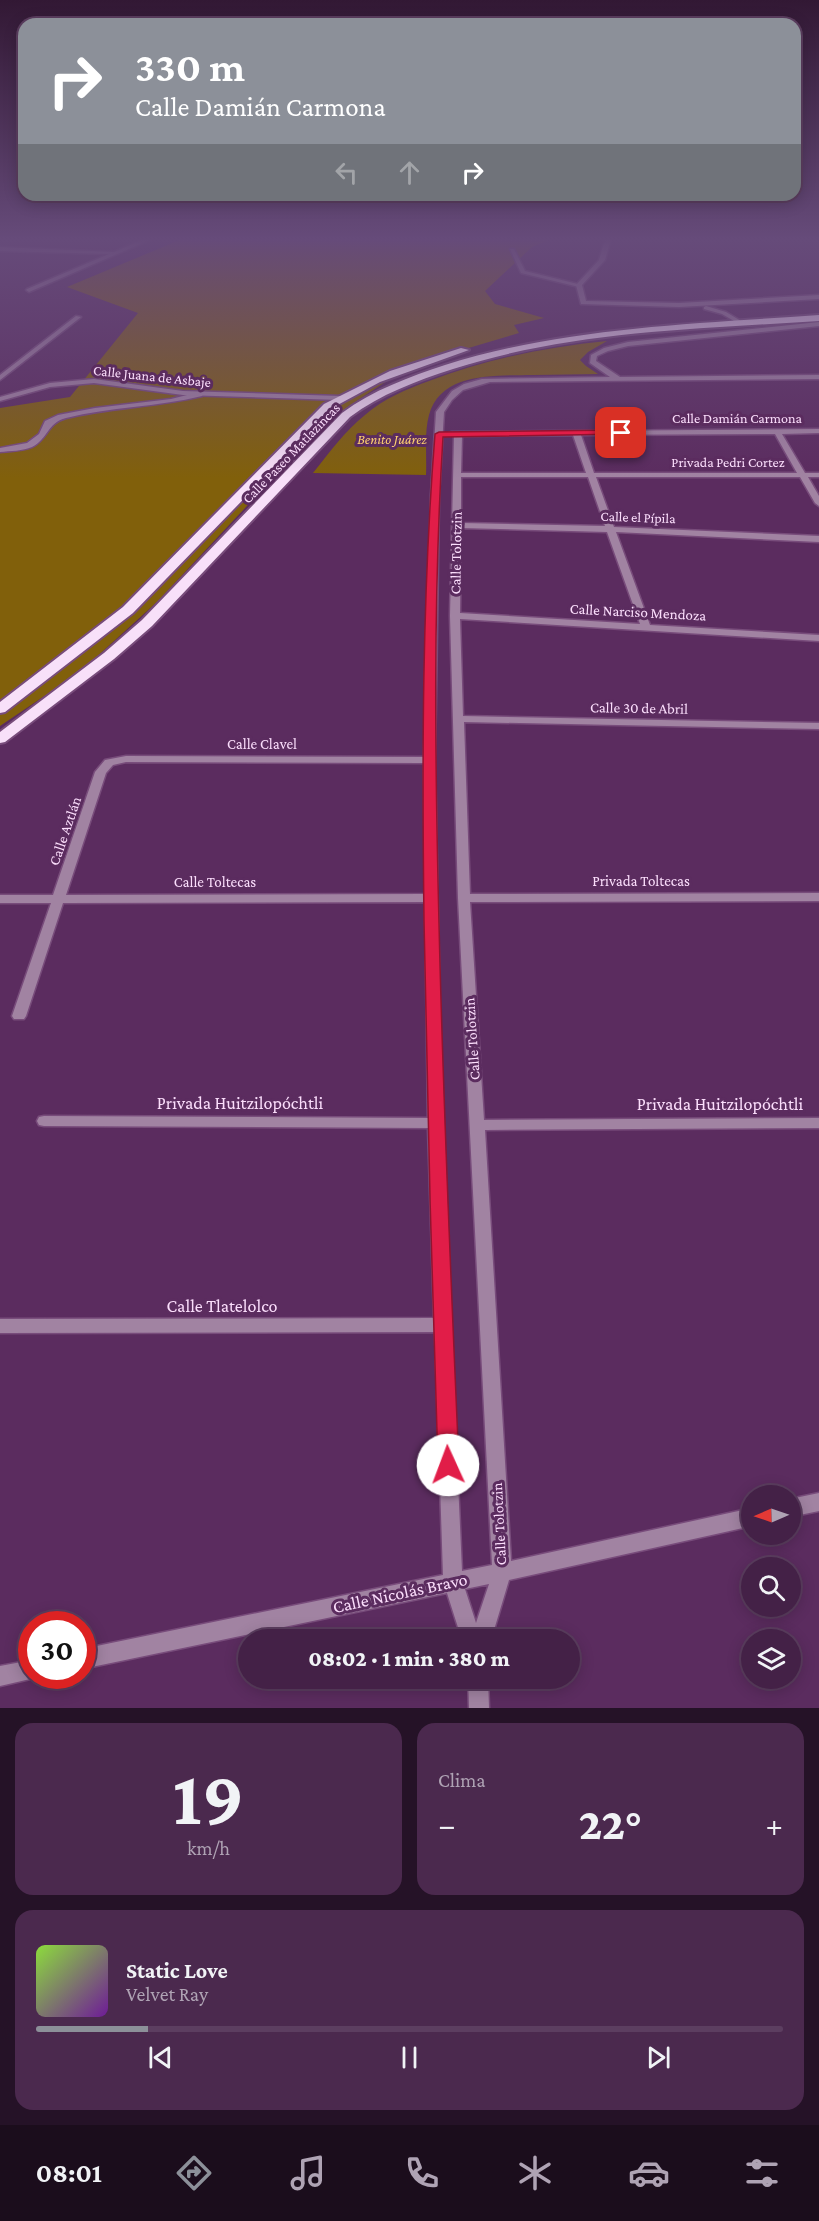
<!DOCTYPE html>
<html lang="es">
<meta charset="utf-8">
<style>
body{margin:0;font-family:"Crimson Pro",serif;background:#4b294e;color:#f1f3f6;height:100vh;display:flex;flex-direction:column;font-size:22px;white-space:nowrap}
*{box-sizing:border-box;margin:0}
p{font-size:20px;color:#afa3b4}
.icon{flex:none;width:33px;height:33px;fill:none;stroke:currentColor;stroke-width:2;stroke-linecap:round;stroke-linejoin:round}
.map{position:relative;height:1708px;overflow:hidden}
.details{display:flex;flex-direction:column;gap:15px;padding:15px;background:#251227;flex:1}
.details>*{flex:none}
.guide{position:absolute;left:18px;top:18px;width:783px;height:183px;border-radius:18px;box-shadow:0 3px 15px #0003,0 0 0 2px #5c3e60;background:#8c9099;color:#fff;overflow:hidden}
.needle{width:39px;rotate:268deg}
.fabs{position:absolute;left:741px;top:1485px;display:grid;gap:12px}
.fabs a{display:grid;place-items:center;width:60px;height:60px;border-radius:50%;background:#442147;box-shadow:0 3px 15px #0003,0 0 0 2px #5c3e60;font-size:30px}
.speed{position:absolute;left:18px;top:1611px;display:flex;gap:12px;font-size:30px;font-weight:700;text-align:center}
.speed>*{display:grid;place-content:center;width:78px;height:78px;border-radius:50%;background:#442147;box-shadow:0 3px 15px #0003,0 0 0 2px #5c3e60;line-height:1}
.speed .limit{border:9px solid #d22;background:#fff;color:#111}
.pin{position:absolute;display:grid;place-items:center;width:51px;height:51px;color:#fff;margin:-26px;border-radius:12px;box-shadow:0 3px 9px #0006}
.me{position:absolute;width:66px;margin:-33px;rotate:358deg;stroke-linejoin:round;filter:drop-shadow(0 0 4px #0008)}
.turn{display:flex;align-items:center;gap:21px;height:126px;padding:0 18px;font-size:27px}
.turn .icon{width:78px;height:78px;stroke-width:2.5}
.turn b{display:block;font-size:42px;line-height:51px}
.lanes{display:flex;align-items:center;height:57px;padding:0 18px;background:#0003;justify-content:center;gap:30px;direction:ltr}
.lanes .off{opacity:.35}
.big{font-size:45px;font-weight:800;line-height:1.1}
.details .card{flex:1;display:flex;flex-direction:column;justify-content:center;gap:9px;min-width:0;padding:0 21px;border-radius:18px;background:#4b294e}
.details .dial{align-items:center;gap:0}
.dial b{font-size:78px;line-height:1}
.song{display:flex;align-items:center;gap:18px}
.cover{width:72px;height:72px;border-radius:9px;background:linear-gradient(135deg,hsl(90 70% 55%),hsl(280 70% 35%))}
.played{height:6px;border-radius:3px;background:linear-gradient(90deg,#8c9099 15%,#5c3e60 15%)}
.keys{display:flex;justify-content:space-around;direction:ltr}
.heat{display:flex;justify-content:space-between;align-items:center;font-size:33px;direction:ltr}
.details .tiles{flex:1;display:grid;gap:15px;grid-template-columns:1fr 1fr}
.card:last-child{grid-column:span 2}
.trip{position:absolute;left:238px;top:1629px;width:342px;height:60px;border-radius:30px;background:#442147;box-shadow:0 3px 15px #0003,0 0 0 2px #5c3e60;font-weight:800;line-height:60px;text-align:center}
.tabs{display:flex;height:96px;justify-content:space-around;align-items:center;background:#1b0d1c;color:#afa3b4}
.tabs .icon{width:42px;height:42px}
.tabs .active{color:#8c9099}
.tabs b{font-size:27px;color:#f1f3f6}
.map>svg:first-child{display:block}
.green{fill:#81600b}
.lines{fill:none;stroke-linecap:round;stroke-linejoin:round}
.service-casing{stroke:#784c7b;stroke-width:3}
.minor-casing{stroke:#784c7b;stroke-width:3}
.tertiary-casing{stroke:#784c7b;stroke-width:3}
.trunk-casing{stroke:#784c7b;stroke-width:4}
.service{fill:#a183a2;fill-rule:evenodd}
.minor{fill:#a183a2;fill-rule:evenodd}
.tertiary{fill:#a183a2;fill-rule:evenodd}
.trunk{fill:#f8e0f9;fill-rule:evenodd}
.route{fill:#e11d48;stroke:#92132f;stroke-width:1.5}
.labels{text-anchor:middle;stroke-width:6;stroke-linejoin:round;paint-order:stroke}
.far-street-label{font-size:14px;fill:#fbdefc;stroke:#5b2c5f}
.far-park-label{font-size:14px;font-style:italic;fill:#ffd171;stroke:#5b2c5f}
.street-label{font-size:15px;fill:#fbdefc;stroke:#5b2c5f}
.near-street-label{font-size:18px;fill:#fbdefc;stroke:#5b2c5f}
</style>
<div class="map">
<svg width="819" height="1708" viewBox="0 0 819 1708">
<rect width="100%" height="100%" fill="#5b2c5f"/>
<g class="green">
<path d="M182,239H551L532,247L485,291L495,304L544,318L514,325L519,333L411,365L349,406L305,444L157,602L80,672L0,726V408L70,397L138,313L67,287Z"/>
<path d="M607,341L588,352L580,360L586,366L598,374C577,374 555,375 533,375C498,376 441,371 429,415C424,433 427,456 426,475L313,473C329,453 345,431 365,415C383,399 407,389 429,381C487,359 546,347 607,341Z"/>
</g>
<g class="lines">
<g class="service-casing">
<g id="service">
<path d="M510,249H514L525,271L582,285L579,287L521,273Z"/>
<path d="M199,392L203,394L202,396C157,407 110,407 66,418C47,423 48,439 32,447C23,451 10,451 0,452V448L27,443L39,434L45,421L58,415L95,408L171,399Z"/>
</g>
</g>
<g class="minor-casing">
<g id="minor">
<path d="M144,239H152L29,292L26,290L27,289L109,254L0,251V247L114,252Z"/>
<path d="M605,239H611L605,260L582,285L586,301L679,303L819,295V299L679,307L581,304L576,285L599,260Z"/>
<path d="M706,306L726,312L746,324L741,325L722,314L704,309V307Z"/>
<path d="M76,316L81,317L0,380V375Z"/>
<path d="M819,322V326L628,346L608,351L597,356L596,361L620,377L819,375V379L490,382L463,390L452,400L444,412L439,495L435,760L442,1123L462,1571L492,1565L458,898L450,616L454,436L447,434L451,432L819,429V433L782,434L805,473H819V477H808L819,496V506L815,503L800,477H596L614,527L819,536V542L616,532L650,625L819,635V641L460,619L463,716L819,723V729L464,722L470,894L819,893V901L470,902L484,1120L819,1118V1128L485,1130L511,1561L752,1508V1526L509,1580L491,1640H462L447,1593L82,1669V1649L443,1575L435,1332L0,1333V1319L434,1318L428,1128L44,1126L39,1125L37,1121L39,1117L44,1116L428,1118L425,902L63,903L26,1016L24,1019H14L12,1016L51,903H0V895H53L95,772L105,760L126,756L424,757L431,495L436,412L452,391L464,384L482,379L610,377L590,363L591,355L604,348L628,342ZM775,434L797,473H594L581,435ZM573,435L586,473H461L462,436ZM461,477H588L605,526L461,523ZM461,528L607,532L640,624L460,613ZM126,762L424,763L425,894L66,895L106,773L113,765ZM489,1584L476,1623L465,1589Z"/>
<path d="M819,1493V1511L790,1517V1499Z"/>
<path d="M32,1660V1676H40L39,1677L0,1686V1666Z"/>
<path d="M468,1678H488L489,1708H469Z"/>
</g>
</g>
<g class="tertiary-casing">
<path id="tertiary" d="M94,379L183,391L340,396L344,398L340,400L183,395L94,383L50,387L0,401V397L50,383Z"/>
</g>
<g class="trunk-casing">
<g id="trunk">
<path d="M819,315V321C697,329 571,331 453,369C416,381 381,394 350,417L152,626L114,659L5,742L0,743V732L104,653L142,620L342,413C373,390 409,377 445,365C566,327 694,324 819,315Z"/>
<path d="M461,348L469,350L380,382L332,408L133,613L5,712L0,713V702L123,607L324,404L390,371Z"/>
</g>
</g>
<use href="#service" class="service"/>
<use href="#minor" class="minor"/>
<use href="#tertiary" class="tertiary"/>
<use href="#trunk" class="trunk"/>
</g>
<linearGradient id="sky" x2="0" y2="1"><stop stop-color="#321834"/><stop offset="0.5" stop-color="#664b7a"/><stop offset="1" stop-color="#664b7a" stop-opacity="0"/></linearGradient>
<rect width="819" height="478" fill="url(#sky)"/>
<path class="route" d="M621,430L624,431V434L443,437C433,598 435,761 439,923C443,1103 451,1284 459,1465L456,1472L448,1474L441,1472L438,1465C432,1284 427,1102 424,921C422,759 422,596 435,434L439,432Z"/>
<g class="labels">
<g class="far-street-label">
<text transform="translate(152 376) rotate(6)" y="5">Calle Juana de Asbaje</text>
<text x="737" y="423">Calle Damián Carmona</text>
<text transform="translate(291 453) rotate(-46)" y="5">Calle Paseo Matlazincas</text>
<text x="728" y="467">Privada Pedri Cortez</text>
<text transform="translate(638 517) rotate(2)" y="5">Calle el Pípila</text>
</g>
<g class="far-park-label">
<text x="392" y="444">Benito Juárez</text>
</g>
<g class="street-label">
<text transform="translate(456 553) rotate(-89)" y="5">Calle Tolotzin</text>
<text transform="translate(638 612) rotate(3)" y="5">Calle Narciso Mendoza</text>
<text transform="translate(639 708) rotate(1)" y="5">Calle 30 de Abril</text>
<text x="262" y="749">Calle Clavel</text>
<text transform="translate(65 831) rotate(-71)" y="5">Calle Aztlán</text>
<text x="641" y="886">Privada Toltecas</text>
<text x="215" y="887">Calle Toltecas</text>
<text transform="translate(472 1039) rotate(-94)" y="5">Calle Tolotzin</text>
<text transform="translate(499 1524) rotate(-93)" y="5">Calle Tolotzin</text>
</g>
<g class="near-street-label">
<text x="240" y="1109">Privada Huitzilopóchtli</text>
<text x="720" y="1110">Privada Huitzilopóchtli</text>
<text x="222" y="1312">Calle Tlatelolco</text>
<text transform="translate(400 1593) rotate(-12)" y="6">Calle Nicolás Bravo</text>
</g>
</g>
</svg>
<div class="fabs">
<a><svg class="needle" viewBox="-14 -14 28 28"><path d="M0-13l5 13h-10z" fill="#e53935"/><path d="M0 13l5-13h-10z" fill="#afa3b4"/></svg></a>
<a><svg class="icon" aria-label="search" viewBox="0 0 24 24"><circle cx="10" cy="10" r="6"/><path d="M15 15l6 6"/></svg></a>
<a><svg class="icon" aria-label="layers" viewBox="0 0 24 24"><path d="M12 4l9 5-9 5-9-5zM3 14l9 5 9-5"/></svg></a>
</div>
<div class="speed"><div class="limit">30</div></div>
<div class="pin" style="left:621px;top:433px;background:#d93025"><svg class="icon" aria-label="arrive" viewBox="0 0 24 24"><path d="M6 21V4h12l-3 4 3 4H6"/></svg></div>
<svg class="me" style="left:448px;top:1465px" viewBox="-20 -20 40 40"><circle r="19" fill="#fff"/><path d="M0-13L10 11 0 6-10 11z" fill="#e11d48"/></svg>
<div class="trip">08:02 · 1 min · 380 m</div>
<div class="guide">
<div class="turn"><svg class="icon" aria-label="right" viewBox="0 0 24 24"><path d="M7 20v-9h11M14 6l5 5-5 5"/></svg><div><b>330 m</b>Calle Damián Carmona</div></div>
<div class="lanes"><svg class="icon off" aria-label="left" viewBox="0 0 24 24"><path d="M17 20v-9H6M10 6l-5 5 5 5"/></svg><svg class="icon off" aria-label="ahead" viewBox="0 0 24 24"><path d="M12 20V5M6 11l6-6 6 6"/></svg><svg class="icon" aria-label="right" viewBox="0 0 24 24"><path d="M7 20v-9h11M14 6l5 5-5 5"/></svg></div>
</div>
</div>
<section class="details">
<div class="tiles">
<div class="card dial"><b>19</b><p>km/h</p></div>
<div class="card"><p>Clima</p>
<div class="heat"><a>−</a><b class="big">22°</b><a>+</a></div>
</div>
<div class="card">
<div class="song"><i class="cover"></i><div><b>Static Love</b><p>Velvet Ray</p></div></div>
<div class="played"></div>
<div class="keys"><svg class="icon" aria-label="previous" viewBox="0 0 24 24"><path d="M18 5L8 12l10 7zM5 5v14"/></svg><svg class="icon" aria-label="pause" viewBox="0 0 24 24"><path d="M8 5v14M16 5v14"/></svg><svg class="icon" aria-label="next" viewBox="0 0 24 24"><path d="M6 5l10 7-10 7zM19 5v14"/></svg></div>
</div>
</div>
</section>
<nav class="tabs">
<b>08:01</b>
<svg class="icon active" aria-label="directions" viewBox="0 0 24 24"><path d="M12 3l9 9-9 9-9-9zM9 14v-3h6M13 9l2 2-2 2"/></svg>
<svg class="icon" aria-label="music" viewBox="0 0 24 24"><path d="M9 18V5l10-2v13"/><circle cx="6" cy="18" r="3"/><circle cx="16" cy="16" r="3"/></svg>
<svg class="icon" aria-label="phone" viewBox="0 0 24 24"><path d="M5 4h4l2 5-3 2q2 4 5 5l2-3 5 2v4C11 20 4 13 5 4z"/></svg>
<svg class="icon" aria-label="climate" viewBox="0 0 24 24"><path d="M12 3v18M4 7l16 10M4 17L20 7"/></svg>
<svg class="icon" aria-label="car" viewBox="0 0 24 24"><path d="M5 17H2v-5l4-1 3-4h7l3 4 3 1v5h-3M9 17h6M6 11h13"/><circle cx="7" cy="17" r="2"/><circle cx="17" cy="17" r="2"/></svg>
<svg class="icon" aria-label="filters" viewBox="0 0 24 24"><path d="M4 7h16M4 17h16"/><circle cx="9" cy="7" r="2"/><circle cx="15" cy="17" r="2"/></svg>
</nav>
